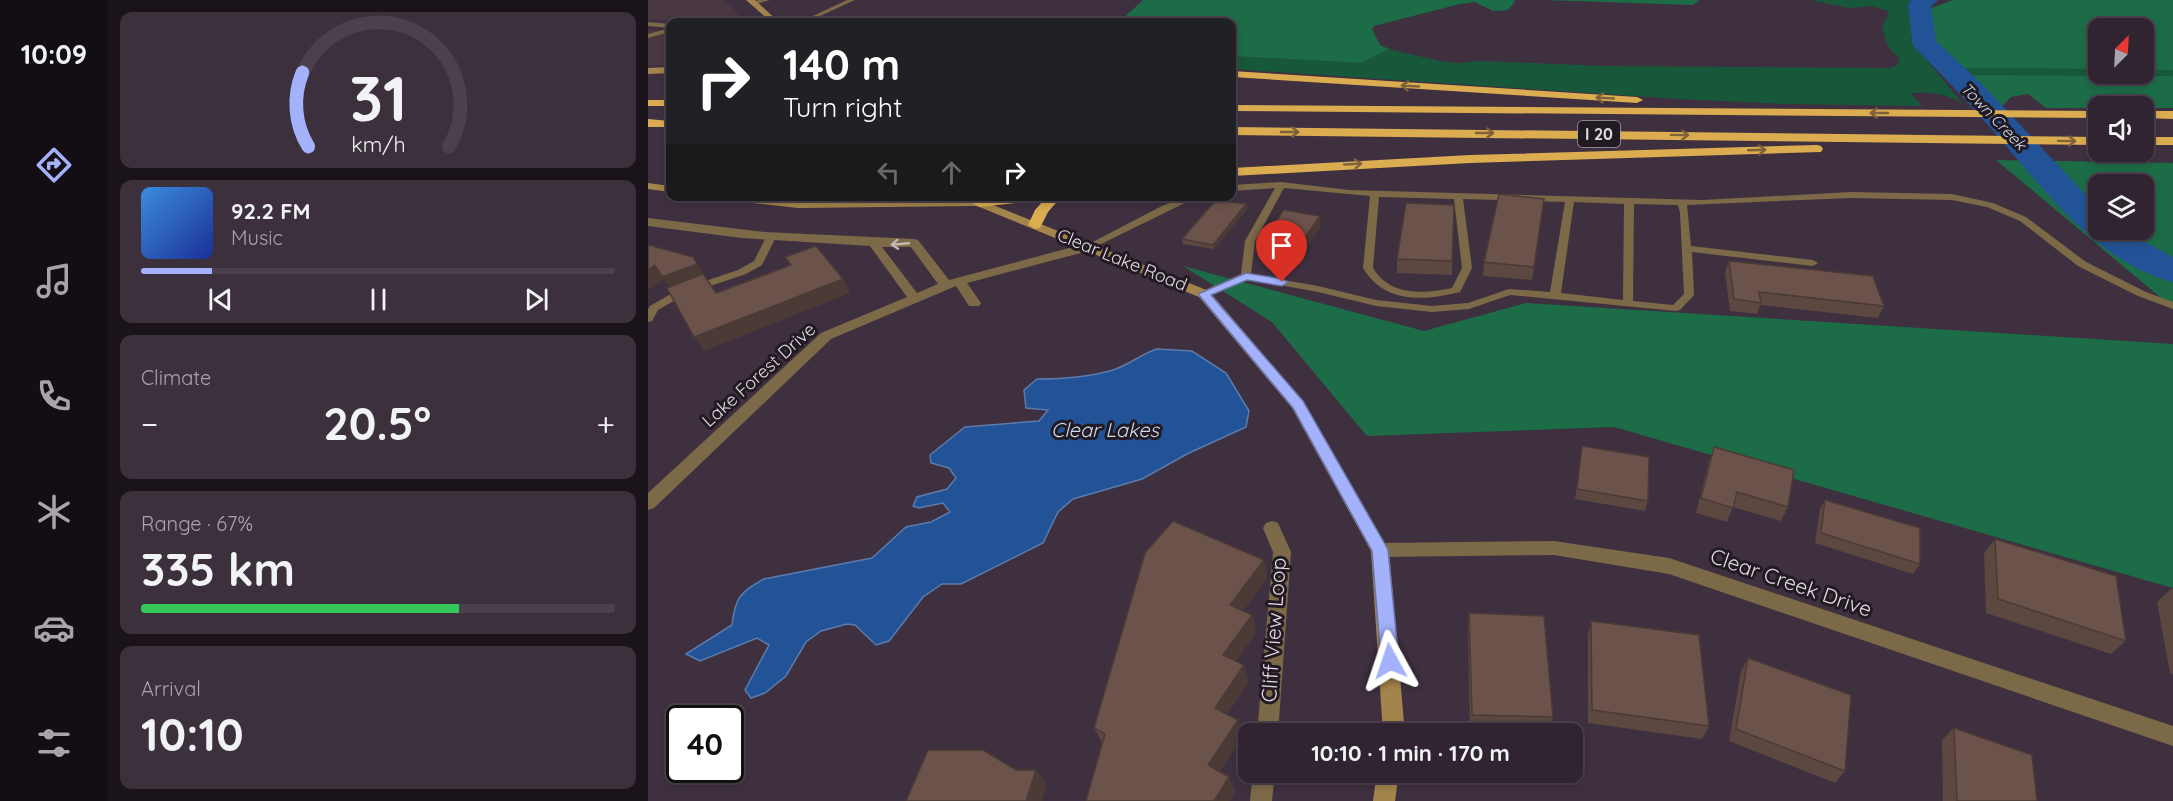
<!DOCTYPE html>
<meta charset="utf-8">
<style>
body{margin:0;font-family:Quicksand,sans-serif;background:#3b303c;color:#f1f3f6;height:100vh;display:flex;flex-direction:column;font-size:22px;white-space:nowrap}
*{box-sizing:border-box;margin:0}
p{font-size:20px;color:#a7a4ab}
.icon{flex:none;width:33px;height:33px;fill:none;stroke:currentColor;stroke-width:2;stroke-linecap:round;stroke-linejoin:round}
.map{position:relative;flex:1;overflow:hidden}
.side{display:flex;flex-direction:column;gap:12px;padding:12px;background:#1a141a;width:540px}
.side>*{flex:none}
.banner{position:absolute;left:18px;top:18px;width:570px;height:183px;border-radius:12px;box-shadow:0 3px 9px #0003,0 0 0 2px #4a414c;background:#202124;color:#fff;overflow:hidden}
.needle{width:39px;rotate:24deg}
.controls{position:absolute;left:1440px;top:18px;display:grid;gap:12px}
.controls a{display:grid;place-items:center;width:66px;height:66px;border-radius:12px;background:#2f2430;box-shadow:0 3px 9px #0003,0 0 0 2px #4a414c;font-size:30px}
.speed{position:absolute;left:18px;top:705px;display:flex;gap:12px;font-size:30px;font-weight:700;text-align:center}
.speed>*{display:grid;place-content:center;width:78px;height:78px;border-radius:50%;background:#2f2430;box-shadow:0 3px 9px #0003,0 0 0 2px #4a414c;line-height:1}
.speed .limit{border:3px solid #111;border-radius:9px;background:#fff;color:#111}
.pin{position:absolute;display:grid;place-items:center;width:51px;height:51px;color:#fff;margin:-62px -26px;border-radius:50% 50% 50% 0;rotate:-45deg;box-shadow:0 0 6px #0007}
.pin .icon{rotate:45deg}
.me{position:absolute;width:66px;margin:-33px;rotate:355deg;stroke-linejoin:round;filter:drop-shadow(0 0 4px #0008)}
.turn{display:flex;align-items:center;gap:21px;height:126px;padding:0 18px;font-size:27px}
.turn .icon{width:78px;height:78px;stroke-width:2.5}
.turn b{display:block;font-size:42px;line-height:51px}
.lanes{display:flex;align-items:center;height:57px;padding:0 18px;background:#0003;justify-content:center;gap:30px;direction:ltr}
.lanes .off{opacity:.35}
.big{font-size:45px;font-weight:700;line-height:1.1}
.side .widget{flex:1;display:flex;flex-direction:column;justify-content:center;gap:9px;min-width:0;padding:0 21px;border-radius:12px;background:#3b303c}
.side .dial{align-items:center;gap:0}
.dial svg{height:156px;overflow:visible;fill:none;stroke:#4a414c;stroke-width:7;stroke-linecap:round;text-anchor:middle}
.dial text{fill:#f1f3f6;stroke:none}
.song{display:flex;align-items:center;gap:18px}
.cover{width:72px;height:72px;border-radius:9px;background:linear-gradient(135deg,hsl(210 70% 55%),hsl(230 70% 35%))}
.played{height:6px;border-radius:3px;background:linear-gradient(90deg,#a4b2fc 15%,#4a414c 15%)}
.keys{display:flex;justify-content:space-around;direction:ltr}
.heat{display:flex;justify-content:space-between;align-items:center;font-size:33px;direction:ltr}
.charge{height:9px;border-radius:4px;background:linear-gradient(90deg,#34c759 67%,#4a414c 0)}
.trip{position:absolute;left:590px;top:723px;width:345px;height:60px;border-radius:12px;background:#2f2430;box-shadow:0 3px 9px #0003,0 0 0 2px #4a414c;font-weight:700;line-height:60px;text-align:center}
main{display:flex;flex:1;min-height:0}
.tabs{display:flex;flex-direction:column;width:108px;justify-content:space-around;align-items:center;background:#130e13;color:#a7a4ab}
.tabs .icon{width:42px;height:42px}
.tabs .active{color:#a4b2fc}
.tabs b{font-size:27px;color:#f1f3f6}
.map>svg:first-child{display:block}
.commercial{fill:#493741}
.green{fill:#18583a}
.forest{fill:#1c6c47;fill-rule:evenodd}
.water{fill:#225396;stroke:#5c7bad;stroke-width:1.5}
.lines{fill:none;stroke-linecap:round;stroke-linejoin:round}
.river{fill:#225396;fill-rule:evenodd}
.lane{fill:#7c6947;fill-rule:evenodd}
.street{fill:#7c6947;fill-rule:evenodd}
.secondary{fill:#a3844c;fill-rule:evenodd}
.highway{fill:#dcac51;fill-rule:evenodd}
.wall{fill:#5c4741}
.shaded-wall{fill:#4b3a35}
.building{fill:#6b534c;stroke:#4b3a35;stroke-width:1.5}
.oneway{stroke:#7e633a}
.oneway2{stroke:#c3b7b4}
.route{fill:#a4b2fc;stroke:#6b74a4;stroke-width:1.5}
.labels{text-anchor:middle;stroke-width:6;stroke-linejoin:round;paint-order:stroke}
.far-water-label{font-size:16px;font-style:italic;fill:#cedbee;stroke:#211a22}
.shield{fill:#211a22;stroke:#a8a0a9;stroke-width:1.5}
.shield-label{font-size:16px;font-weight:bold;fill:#e2d9e3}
.street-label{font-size:18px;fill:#e2d9e3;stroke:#211a22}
.water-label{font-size:20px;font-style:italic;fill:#cedbee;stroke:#211a22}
.near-street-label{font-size:21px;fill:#e2d9e3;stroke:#211a22}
</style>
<main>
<nav class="tabs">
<b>10:09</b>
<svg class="icon active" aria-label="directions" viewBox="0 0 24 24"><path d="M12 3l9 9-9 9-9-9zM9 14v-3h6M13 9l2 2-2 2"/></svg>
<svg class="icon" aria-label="music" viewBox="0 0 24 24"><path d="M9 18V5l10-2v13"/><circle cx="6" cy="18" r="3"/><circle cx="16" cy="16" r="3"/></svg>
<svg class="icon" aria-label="phone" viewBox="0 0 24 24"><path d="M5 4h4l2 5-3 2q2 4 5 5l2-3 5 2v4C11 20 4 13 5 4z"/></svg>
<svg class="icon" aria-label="climate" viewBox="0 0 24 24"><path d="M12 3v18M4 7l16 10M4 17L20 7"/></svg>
<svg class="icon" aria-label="car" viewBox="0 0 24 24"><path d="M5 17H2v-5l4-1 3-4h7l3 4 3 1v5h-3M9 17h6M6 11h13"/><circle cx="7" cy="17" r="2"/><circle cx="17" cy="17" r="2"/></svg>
<svg class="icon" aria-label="filters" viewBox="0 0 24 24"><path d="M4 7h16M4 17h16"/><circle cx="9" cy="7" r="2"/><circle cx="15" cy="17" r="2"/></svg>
</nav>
<section class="side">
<div class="widget dial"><svg viewBox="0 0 100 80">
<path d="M14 69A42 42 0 1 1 86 69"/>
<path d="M14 69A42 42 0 0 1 11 31" stroke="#a4b2fc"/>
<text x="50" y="56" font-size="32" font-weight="700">31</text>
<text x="50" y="72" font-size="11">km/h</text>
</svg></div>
<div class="widget">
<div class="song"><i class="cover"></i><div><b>92.2 FM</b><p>Music</p></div></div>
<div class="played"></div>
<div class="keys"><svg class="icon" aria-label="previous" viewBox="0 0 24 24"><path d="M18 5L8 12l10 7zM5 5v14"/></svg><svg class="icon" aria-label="pause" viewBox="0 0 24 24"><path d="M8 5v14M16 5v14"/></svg><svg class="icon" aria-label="next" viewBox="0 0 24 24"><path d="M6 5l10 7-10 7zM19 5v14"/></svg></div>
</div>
<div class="widget"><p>Climate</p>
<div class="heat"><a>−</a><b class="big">20.5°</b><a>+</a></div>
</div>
<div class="widget"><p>Range · 67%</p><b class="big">335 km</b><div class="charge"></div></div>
<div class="widget"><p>Arrival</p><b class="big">10:10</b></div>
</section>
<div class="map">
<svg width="1525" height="801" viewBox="0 0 1525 801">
<rect width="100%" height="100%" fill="#3f3040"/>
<g class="commercial">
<path d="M0,0H76L94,18L85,22L0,20Z"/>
<path d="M0,30L22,31V65H0Z"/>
</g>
<g class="green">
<path d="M1163,0H1262L1263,41L1315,104C1297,93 1283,92 1263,93L1274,106L1135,104L1031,99L584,69V56L713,63L741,49L791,61L810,63L833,61L958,66L1241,68L1250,65L1251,59L1239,45L1234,25L1239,19L1240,11L1223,6L1200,8Z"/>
<path d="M1311,68L1450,69V74H1496V70H1525V76L1318,75Z"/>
</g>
<g class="forest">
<path d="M495,0H866L867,1L860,10L845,11L827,2L812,4L726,26L724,29L732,45L741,49L713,63L584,56V22H471Z"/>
<path d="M896,0H1049L1051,1L1044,5Z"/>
<path d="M1305,0H1525V70H1496V28H1450V69L1311,68L1284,44L1281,9Z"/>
<path d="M1318,75L1525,76V108H1398L1380,94L1363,97L1354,106Z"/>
<path d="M1348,160L1525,163V308ZM1450,184H1496V230H1450Z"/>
<path d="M535,266L776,331L878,303L1525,344V588L966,427L719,436L624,322Z"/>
</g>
<path class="water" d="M509,349L544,351L578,373L601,411L598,427L541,453L494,479L425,499L410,512L395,543L313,584H294L275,597L241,641L228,645L207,625L199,624L173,631L158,642L138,676L117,693L103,698L97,690L121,645L109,638L52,661L38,654L84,625C87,598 92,592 116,579L224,558L258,527L283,522L302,512L295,503L271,508L265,506L269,497L299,489L308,478L301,468L283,463L282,455L317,427L391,421L400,410L378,408L376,390L389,379C414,379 441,377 465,370C481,365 493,354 509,349Z"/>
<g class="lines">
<path class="river" d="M1263,0H1290L1283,7L1288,41L1334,84L1450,208V230H1479L1497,242L1525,257V282C1449,263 1395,188 1346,132C1321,103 1294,75 1267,48L1264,43L1260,4Z"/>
<g class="lane">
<path d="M110,0H122L105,5L102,3Z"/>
<path d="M199,0H207L159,22H152Z"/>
<path d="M22,28V32L0,38V34Z"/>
<path d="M633,182L701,190L1054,200L1203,192L1304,194L1345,203L1378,217L1438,262L1498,292L1525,302V309L1490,296L1430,266L1372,221L1339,207L1304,200L1203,198L1039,205L1043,246L1165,260L1170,263L1165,266L1044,252L1046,295L1032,310L1028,311L862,295L821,309L784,312L728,306L670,292L599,279L560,296H552L551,294L552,292L593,274L597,241L627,188L584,191V185ZM636,188L722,196L715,268C737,304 775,301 812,292L824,268L815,199L917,202L902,292L861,289L820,303L784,306L728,300L670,286L603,274L607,241ZM731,197L806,199L814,268L804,288C775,294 742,296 725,268ZM926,202L976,204L975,300L913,293ZM986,204L1030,205L1032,213L1036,294L1025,305L985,301Z"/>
<path d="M538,196H551L443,249L440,250L435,247L514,206Z"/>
<path d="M123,234L128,237L114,265L98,274L36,295L10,310L4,321L0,322V309L2,306L28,291L90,270L106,261L118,237Z"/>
</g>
<g class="street">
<path d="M125,19H128V22H108Z"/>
<path d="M0,22L22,24V28L0,26Z"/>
<path d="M0,218L117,232L266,239L270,240L301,280L440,243L446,247L444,250L319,283L333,303L331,306H321L308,286L183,339L6,508L0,510V493L173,333L259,297L222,246L94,238L0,226ZM234,247H263L290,284L269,293Z"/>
<path d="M624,521L630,523L643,552L630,734H609L625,552L615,528L618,523Z"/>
<path d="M906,541L1021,558L1525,726V746L1021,574L906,555L732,557L726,555L723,550L726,545L732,543Z"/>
<path d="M605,772H627L624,801H602Z"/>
</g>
<g class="secondary">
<path d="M98,0H107L131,22H123Z"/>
<path d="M22,67V73L0,74V68Z"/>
<path d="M0,183L22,186V192L0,189Z"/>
<path d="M62,196H103L150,202L320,200L318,196H330L335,201L561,291L655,401L741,550L757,734H735L723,551L644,408L551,297L329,206L150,208L67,199Z"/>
<path d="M729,772H751L747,801H725Z"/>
</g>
<g class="highway">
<path d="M584,71L989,97L995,100L989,103L584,77Z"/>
<rect x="0" y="100" width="22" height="6"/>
<path d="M584,105L1450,111V118L584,111Z"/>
<path d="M1525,111V119L1496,118V111Z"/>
<path d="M0,119L22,121V127H0Z"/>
<path d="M584,127L1450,137V145L584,135Z"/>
<rect x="1496" y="137" width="29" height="8"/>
<path d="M1169,145L1173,146L1175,149L1173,152L822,163L584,176V168L822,155Z"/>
<path d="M354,196H414L400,212L392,228L387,229L380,225L387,210L396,200L331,207L324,203L331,199Z"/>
</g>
</g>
<g class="wall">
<path d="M896,199L884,280L835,276L836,262Z"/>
<path d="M598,204L599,209L566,249L535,244L534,239Z"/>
<path d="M806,205L804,275L749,273V259Z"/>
<path d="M673,226L648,261L611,254L610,245Z"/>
<path d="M1081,261L1236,306L1230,318L1112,305L1109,314L1082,311L1077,272Z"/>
<path d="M934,446L1000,501L997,511L927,499Z"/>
<path d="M1066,447L1140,507L1133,521L1085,507L1079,522L1048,513L1061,461Z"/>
<path d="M1177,500L1272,564L1265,574L1167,543L1172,509Z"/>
<path d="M1347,539L1478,641L1463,654L1338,613L1336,553Z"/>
<path d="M616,560L619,578L595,611L604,615L608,632L588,661L601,682L579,714L595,736L571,772L587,792L581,801H438L454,742L446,728Z"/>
<path d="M1524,588L1525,589V674L1522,673L1509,602Z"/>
<path d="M821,613L905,717L902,730L822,727L820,627Z"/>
<path d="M943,621L1061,726L1054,739L940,723V635Z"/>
<path d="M1100,658L1197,771L1187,783L1081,741L1093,671Z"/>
<path d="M1306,728L1389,801H1295L1294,740Z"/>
</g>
<g class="shaded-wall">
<path d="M598,204L599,209L566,249L565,245Z"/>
<path d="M672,216L673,226L648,261L647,252Z"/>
<path d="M45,257L54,271L77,307L24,291L16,280L0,290V270L7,265Z"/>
<path d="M195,279L202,293L56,351L46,337Z"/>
<path d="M616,560L619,578L587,622L582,605Z"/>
<path d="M604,615L608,632L580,672L575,655Z"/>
<path d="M596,665L601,682L572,724L567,708Z"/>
<path d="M590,720L595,736L566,781L560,765Z"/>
<path d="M388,770L399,785L394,801H378Z"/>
<path d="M581,777L587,792L581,801H566Z"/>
</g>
<g class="building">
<path d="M851,194L896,199L886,267L836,262Z"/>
<path d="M568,200L598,204L565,245L534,239Z"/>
<path d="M758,203L806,205L804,261L749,259Z"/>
<path d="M636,210L672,216L647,252L610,245Z"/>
<path d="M0,245L45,257L49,264L14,277L7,265L0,270Z"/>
<path d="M168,246L195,279L46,337L19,288L55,274L68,293L143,265L137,257Z"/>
<path d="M1081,261L1225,276L1236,306L1111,292L1113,303L1086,299Z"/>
<path d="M934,446L1001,457L1000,501L929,489Z"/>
<path d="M1066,447L1146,470L1140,507L1089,492L1085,508L1053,498Z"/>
<path d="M1177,500L1272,528V564L1173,533Z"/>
<path d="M525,521L616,560L582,605L604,615L575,655L596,665L567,708L590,720L560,765L581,777L566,801H438L457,734L446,728L497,553Z"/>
<path d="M1347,539L1468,576L1478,641L1350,599Z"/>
<path d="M821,613L896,616L905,717L824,715Z"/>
<path d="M943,621L1051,635L1061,726L944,710Z"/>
<path d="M1100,658L1203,695L1197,771L1088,729Z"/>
<path d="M1306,728L1384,755L1389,801H1309Z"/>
<path d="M280,750H335L368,770H388L378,801H258Z"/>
</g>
<defs><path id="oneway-shaft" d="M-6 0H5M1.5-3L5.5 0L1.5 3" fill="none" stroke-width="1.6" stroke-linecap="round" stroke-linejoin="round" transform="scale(1.5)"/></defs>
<g class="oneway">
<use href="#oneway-shaft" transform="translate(762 86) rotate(-177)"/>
<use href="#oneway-shaft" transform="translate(957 98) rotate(-177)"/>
<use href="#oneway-shaft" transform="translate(1231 113) rotate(-180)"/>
<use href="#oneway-shaft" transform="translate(642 132)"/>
<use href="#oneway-shaft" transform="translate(837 133)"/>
<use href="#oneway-shaft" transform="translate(1032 135) rotate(1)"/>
<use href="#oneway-shaft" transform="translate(1419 141) rotate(1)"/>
<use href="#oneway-shaft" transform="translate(1109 150) rotate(-2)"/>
<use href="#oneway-shaft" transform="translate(705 164) rotate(-3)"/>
</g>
<use class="oneway2" href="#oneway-shaft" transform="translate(252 244) rotate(175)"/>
<path class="route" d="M598,273L634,279L640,282L634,286L599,280L563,295L655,401L738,546L740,550L751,661L748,667L742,669L735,667L733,661L724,551L645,408L550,294Z"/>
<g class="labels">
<g class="far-water-label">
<text transform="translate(1346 116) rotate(46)" y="6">Town Creek</text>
</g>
<rect class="shield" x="930" y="121" width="42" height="26" rx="4.5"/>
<g class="shield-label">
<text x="951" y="140">I 20</text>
</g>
<g class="street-label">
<text transform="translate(474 260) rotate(22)" y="6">Clear Lake Road</text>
<text transform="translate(111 375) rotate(-42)" y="6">Lake Forest Drive</text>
</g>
<g class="water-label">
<text x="457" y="437">Clear Lakes</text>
</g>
<g class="near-street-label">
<text transform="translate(1143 583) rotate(19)" y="7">Clear Creek Drive</text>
<text transform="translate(626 630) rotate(-86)" y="7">Cliff View Loop</text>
</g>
</g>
</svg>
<div class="controls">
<a><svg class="needle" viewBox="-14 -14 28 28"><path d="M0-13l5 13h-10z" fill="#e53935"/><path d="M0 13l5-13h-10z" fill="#a7a4ab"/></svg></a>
<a><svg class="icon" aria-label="sound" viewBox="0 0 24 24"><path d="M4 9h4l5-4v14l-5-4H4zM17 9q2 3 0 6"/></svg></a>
<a><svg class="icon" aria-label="layers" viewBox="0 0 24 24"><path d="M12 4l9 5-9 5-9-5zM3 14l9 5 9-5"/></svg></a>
</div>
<div class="speed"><div class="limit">40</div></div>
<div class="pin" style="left:634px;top:282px;background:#d93025"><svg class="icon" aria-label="arrive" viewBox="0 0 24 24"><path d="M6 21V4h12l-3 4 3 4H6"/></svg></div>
<svg class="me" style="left:742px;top:661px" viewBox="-20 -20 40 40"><path d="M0-17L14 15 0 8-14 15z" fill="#a4b2fc" stroke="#fff" stroke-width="4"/></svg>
<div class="trip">10:10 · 1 min · 170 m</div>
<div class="banner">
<div class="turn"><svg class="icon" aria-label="right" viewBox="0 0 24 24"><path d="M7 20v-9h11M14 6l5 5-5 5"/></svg><div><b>140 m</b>Turn right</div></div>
<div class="lanes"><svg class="icon off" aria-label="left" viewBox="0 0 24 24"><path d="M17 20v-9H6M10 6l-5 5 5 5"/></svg><svg class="icon off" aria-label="ahead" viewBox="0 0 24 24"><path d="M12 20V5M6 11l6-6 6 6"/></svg><svg class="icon" aria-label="right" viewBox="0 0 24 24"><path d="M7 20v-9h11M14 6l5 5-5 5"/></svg></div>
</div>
</div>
</main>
